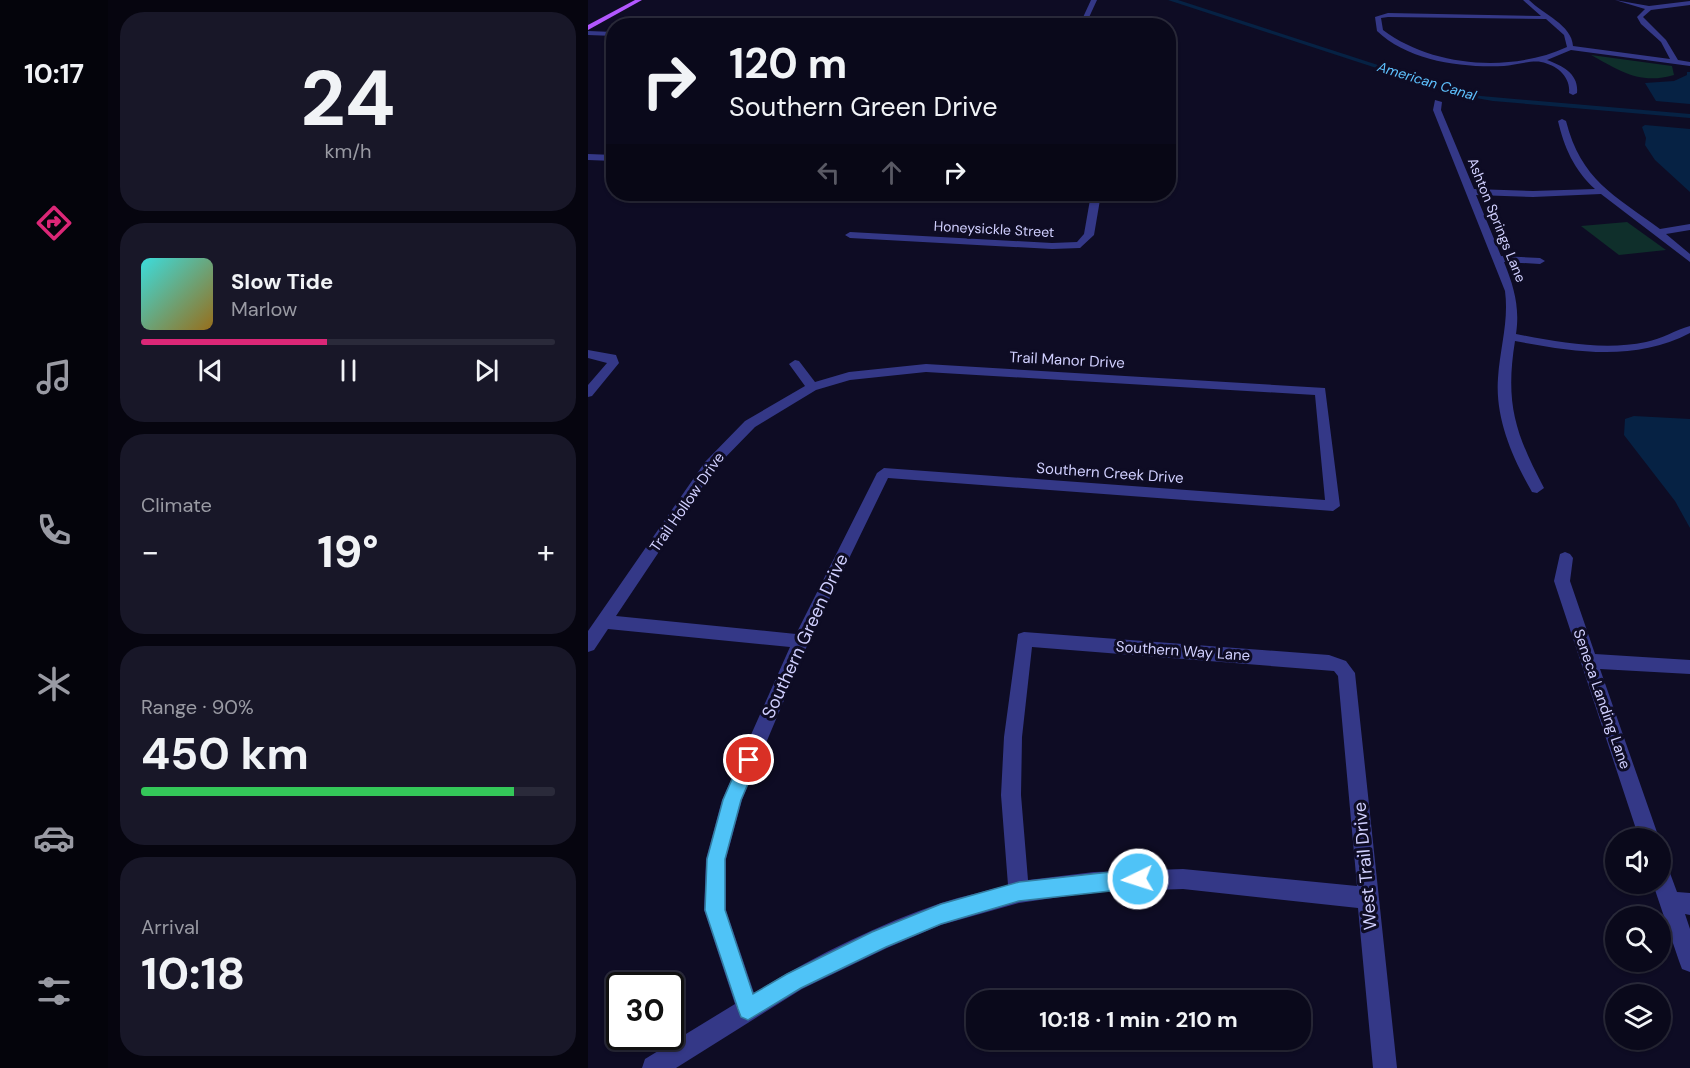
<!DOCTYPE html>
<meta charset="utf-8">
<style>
body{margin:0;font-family:"DM Sans",sans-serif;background:#181728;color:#f1f3f6;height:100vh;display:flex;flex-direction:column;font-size:22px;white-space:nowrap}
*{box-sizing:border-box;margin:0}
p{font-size:20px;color:#999aa3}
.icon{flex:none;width:33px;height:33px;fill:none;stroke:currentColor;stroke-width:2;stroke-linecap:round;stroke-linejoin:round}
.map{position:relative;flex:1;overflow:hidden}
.panel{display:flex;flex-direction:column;gap:12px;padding:12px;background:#06050f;width:480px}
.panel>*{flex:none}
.guide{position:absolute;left:18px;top:18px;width:570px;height:183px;border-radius:24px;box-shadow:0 2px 4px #0004,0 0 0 2px #2a2a3a;background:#0a091b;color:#f1f3f6;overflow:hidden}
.controls{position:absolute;left:1017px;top:828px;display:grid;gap:12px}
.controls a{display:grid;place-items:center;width:66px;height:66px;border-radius:50%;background:#0a091b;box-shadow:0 2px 4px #0004,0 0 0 2px #2a2a3a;font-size:30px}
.speed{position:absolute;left:18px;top:972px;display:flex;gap:12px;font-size:30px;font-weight:700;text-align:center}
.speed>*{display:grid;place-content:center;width:78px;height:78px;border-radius:50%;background:#0a091b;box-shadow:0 2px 4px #0004,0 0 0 2px #2a2a3a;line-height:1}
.speed .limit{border:3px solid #111;border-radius:9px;background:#fff;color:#111}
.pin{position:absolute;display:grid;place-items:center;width:51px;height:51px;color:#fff;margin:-26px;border:3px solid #fff;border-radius:50%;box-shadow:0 2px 6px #0007}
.me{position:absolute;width:66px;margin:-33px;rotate:266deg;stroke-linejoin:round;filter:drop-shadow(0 0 4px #0008)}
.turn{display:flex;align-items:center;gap:21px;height:126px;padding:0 24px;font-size:27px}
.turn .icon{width:78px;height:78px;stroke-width:2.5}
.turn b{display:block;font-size:42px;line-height:51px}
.lanes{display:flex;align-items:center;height:57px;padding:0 24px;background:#0003;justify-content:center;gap:30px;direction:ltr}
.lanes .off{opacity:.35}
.big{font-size:45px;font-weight:700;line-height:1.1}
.panel .card{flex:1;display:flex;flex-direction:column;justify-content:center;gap:9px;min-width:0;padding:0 21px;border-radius:24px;background:#181728}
.panel .dial{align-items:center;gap:0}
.dial b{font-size:78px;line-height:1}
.song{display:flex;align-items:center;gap:18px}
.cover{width:72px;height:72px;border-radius:9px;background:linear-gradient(135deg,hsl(180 70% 55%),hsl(40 70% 35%))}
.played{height:6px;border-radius:3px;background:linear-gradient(90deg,#db2777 45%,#2a2a3a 45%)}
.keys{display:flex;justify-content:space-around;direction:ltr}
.heat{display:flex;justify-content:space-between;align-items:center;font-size:33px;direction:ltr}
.charge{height:9px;border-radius:4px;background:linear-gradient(90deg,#34c759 90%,#2a2a3a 0)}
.trip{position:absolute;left:378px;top:990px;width:345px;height:60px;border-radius:24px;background:#0a091b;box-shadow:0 2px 4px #0004,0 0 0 2px #2a2a3a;font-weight:700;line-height:60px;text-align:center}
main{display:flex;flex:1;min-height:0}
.tabs{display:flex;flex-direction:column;width:108px;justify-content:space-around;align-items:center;background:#04040b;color:#999aa3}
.tabs .icon{width:42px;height:42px}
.tabs .current{color:#db2777}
.tabs b{font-size:27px;color:#f1f3f6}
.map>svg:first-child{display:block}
.green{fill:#0f2f2b}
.water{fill:#062244}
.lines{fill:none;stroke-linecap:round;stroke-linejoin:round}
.minor{fill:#343887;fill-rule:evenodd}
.major{fill:#b257ff;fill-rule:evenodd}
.route{fill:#4fc3f7;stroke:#337fa1;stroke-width:1.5}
.labels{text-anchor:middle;stroke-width:6;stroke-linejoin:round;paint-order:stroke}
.far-water-label{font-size:14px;font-style:italic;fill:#5ec2ff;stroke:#0e0c24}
.far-street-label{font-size:14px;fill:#d1d0ff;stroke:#0e0c24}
.street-label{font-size:15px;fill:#d1d0ff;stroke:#0e0c24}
.near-street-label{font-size:18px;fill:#d1d0ff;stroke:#0e0c24}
</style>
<main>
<nav class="tabs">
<b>10:17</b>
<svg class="icon current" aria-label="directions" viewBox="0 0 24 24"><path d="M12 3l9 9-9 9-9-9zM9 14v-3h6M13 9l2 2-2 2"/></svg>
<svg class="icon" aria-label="music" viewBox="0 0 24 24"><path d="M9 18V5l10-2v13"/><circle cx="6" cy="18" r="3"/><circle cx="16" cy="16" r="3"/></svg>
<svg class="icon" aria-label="phone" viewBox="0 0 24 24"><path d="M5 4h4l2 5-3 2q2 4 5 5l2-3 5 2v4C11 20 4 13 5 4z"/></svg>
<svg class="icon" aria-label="climate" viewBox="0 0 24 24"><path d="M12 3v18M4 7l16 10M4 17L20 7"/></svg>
<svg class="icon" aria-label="car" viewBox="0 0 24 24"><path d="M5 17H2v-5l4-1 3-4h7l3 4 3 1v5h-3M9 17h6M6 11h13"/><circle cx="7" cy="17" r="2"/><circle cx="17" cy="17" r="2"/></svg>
<svg class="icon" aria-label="filters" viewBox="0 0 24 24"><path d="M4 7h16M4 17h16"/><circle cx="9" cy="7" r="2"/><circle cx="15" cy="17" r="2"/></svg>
</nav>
<section class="panel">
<div class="card dial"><b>24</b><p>km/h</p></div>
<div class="card">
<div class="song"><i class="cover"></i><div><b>Slow Tide</b><p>Marlow</p></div></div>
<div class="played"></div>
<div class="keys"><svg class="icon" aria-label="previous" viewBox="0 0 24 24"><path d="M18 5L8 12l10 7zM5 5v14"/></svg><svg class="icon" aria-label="pause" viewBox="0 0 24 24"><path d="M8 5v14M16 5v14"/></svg><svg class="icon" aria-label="next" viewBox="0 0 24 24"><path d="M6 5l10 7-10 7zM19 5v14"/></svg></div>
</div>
<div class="card"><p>Climate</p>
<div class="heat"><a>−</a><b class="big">19°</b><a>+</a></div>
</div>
<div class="card"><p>Range · 90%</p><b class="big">450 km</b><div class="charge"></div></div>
<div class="card"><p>Arrival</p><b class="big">10:18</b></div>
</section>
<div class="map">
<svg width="1102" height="1068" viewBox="0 0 1102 1068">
<rect width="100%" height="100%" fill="#0e0c24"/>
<g class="green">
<path d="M1003,55L1084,66L1086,75C1052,85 1032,71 1003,55Z"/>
<path d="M1039,222L1078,250L1031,255L993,226Z"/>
</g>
<g class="water">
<path d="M580,0H590L870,91L893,96L1102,114V118L905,101L871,95Z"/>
<path d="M1099,72H1102V104L1068,101L1057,83L1086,81L1099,75Z"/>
<path d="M1057,125L1102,129V192L1067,160L1057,145L1058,138L1054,127Z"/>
<path d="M1046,416L1102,419V528L1087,501L1036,435L1037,419Z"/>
</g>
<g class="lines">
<g class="minor">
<path d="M503,0H509L497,26H491Z"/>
<path d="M935,0H941C955,14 984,25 985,46L1082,59L1073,42L1053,24L1049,17L1057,9L1027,0L1061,6L1102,1V5L1063,10L1055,17L1078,40L1090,60L1102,62V66L983,50L959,60C975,66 991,74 989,93L985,95L981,93C983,77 969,65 953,62C945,60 926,65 916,66C874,68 820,61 789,31L787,17L800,13L953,16ZM800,17L958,19L976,35L979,47C923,73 844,67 795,30L793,18Z"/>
<path d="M0,31L26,32V36L0,35Z"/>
<path d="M847,100L854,102L853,110L886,189L945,191L1007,189C986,170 976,147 970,121L974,119L978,121C993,180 1026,195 1072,229L1102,224V230L1078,234L1102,254V262L1013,194L945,197L888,195L913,256L952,258L957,261L952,264L916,262C926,287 932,307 928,334C970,342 1016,351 1058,342C1074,339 1087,330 1102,326V333C1046,362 987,352 927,341C917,403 927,433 956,488L949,493L944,492C924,457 907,418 910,378C912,348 921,321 917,291L845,110Z"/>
<path d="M0,154L26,155V161L0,160Z"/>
<path d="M503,194H513L506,235L492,248L464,249L262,238L257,235L262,232L464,243L489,242L496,234Z"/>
<path d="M0,350L28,355L31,363L4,396L0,397V385L19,363L0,358Z"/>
<path d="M207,360L211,361L227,382L261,372L338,364L737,388L752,506L745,511L300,478L221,641L154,800L138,859V910L166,993C224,957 289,925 353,903C375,896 398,891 420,885L413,795L416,737L430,634L436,632L741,655L758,661L767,673L809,1068H785L770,908L595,889L506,892L431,903L353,925L299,948L214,989L88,1068H54L57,1059L147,1004L116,910L118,859L134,800L202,647L20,629L6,650L0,652V631L117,462L157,421L217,386L201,364ZM338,372L727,395L737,500L296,468L289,473L208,634L28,616L127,468L167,427L228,390L262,380ZM444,647L746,671L750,676L769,886L595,869L506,872L440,880L433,795L434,737Z"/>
<path d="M977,552L982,554L985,558L982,581L1007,654L1102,660V674L1012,669L1071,838H1051L966,581L972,554Z"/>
<path d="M1072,862L1079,865L1089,892L1102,893V915L1097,914L1102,929V972L1094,969L1091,961L1065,884H1072Z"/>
</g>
<path class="major" d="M47,0H54L0,30V25Z"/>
</g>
<path class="route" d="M161,752L167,754L170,760L153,800L137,859V910L165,994L199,974L284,932L353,904L431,882L550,869L557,872L560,879L557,886L550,888L431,901L353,924L298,947L213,988L160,1020L153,1017L150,1009L117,910L119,859L135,800L155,754Z"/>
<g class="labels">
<g class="far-water-label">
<text transform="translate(839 81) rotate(17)" y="5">American Canal</text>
</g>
<g class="far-street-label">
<text transform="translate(909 220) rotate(68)" y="5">Ashton Springs Lane</text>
<text transform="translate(406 229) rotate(3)" y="5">Honeysickle Street</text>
</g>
<g class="street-label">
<text transform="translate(479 360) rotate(3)" y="5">Trail Manor Drive</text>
<text transform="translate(522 473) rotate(4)" y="5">Southern Creek Drive</text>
<text transform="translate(99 502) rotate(-55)" y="5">Trail Hollow Drive</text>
<text transform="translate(595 651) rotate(4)" y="5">Southern Way Lane</text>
<text transform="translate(1014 699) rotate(71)" y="5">Seneca Landing Lane</text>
</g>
<g class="near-street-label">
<text transform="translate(217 636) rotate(-65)" y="6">Southern Green Drive</text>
<text transform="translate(777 866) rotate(-95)" y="6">West Trail Drive</text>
</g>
</g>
</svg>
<div class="controls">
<a><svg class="icon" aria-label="sound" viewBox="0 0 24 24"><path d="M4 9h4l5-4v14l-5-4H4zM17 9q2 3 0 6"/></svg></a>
<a><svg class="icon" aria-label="search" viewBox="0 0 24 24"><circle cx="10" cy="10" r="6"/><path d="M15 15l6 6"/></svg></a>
<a><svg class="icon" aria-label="layers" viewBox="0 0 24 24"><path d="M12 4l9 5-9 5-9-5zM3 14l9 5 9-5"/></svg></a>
</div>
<div class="speed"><div class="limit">30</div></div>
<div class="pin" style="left:161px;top:760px;background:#d93025"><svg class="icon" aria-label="arrive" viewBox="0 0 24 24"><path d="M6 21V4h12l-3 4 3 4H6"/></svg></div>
<svg class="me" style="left:550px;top:879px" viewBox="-20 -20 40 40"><circle r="17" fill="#4fc3f7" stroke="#fff" stroke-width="3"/><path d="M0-11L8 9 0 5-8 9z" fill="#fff"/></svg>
<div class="trip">10:18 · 1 min · 210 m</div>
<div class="guide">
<div class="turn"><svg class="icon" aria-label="right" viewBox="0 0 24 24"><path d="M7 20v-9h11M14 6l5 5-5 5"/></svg><div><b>120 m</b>Southern Green Drive</div></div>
<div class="lanes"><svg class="icon off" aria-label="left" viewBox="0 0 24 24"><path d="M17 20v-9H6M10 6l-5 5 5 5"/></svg><svg class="icon off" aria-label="ahead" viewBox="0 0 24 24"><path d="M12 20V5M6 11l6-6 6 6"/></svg><svg class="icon" aria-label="right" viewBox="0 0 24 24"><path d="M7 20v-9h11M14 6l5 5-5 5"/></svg></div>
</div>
</div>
</main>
